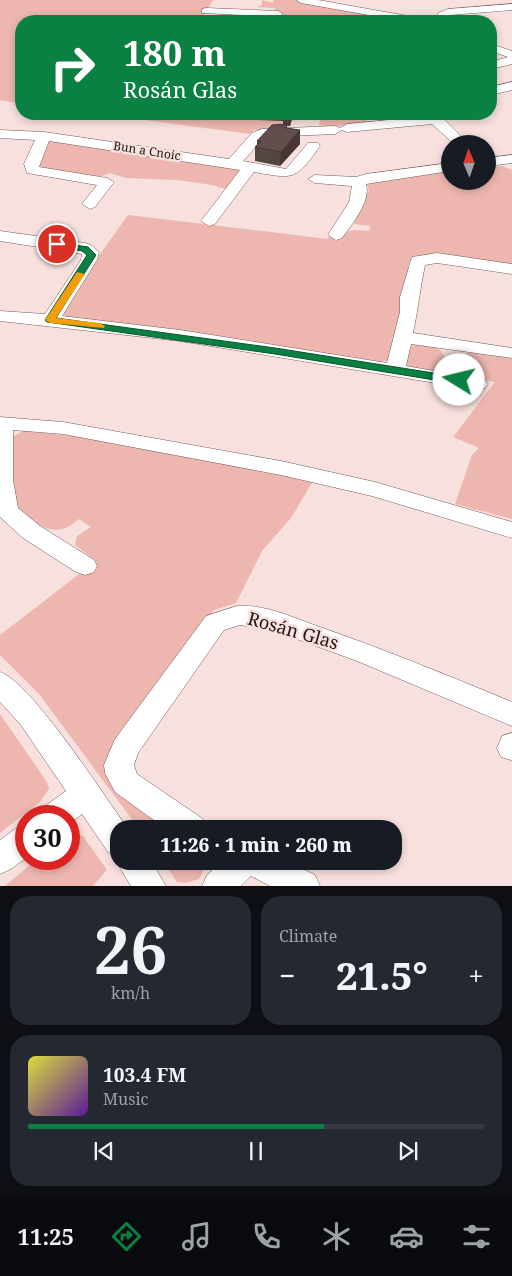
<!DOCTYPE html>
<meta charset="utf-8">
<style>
body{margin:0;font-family:"Noto Serif",serif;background:#242831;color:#f1f3f6;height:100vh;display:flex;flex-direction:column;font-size:19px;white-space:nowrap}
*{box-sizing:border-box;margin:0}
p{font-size:16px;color:#9ea1a6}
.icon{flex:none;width:28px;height:28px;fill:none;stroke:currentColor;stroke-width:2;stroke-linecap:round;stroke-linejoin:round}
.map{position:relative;height:886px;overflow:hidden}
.side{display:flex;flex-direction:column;gap:10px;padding:10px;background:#0d0f14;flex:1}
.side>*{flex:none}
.banner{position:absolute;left:15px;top:15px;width:482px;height:105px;border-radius:20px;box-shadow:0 2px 8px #0003;background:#0b8043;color:#fff;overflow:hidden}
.needle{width:32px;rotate:358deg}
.fabs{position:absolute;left:441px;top:135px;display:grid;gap:10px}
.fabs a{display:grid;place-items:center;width:55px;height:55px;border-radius:50%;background:#171b24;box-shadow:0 2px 8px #0003;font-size:25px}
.speed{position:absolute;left:15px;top:805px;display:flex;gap:10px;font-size:25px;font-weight:700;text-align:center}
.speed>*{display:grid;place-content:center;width:65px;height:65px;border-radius:50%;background:#171b24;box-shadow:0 2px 8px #0003;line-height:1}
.speed .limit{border:8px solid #d22;background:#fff;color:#111}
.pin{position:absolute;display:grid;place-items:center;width:42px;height:42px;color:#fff;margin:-21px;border:2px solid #fff;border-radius:50%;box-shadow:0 1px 5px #0007}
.me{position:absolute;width:55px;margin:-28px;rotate:279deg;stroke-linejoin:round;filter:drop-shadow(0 0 4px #0008)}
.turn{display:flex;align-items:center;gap:18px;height:105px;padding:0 25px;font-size:22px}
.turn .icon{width:65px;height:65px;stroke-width:2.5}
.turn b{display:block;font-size:35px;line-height:42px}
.big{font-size:38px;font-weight:800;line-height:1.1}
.side .tile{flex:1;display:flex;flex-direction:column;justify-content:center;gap:8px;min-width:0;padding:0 18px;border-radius:20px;background:#242831}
.side .dial{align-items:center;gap:0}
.dial b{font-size:65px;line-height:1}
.song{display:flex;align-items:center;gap:15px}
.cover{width:60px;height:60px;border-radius:8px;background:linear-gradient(135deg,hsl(60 70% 55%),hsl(270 70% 35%))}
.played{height:5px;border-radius:2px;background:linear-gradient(90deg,#0b8043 65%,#363941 65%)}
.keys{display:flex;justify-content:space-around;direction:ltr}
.heat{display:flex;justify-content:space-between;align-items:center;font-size:28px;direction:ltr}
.side .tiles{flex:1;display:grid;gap:10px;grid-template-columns:1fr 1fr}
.tile:last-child{grid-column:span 2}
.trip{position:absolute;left:110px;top:820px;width:292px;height:50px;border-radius:20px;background:#171b24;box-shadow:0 2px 8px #0003;font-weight:800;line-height:50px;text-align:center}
.tab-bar{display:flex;height:80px;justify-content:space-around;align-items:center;background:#090b0e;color:#9ea1a6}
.tab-bar .icon{width:35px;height:35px}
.tab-bar .active{color:#0b8043}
.tab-bar b{font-size:22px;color:#f1f3f6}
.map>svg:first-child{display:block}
.green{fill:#edb7b0}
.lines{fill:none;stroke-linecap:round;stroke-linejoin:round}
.minor-casing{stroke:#6f5c59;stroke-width:1}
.minor{fill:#fff;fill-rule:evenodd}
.wall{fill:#544442}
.shaded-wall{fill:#453736}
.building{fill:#624f4d;stroke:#453736}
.route{fill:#0b8043;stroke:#07532c}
.slow{fill:#f59e0b}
.labels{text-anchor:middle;stroke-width:5;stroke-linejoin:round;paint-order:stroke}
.far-street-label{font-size:12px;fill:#1e1716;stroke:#f7e0dd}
.near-street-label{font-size:18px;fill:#1e1716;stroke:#f7e0dd}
</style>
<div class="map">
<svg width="512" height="886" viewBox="0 0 512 886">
<rect width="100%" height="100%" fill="#f7e0dd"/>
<g class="green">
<path d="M0,0H213L200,21H21V104L0,100Z"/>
<path d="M262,0L273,3L274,0H292L411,21H288L274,8L257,7L262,5Z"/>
<path d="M100,114H297L296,120L283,123L272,130H254L250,134Z"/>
<path d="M321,114H368L366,123L328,127L319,125Z"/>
<path d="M50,141L240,169L239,173L226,189L212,185L177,180L126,178L110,173L99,177L41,170L37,166L46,143Z"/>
<path d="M488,166H502L512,170V266C493,263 421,246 409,262L403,307L389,360L380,362L66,317L63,313L98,257L128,215L328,239V237L339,238C348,228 356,230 369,231L370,226L355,224L352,219L369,190L367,184L450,171V181H488Z"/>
<path d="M416,344C429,346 441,344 445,359L459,361C468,345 496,355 512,357V519L455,504L472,455L479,448L453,437L495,382L474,378L468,373L469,366L457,364L453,373C442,375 412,372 405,363L408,348Z"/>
<path d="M23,431L76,436L161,450L313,481L291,518L262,551L236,603L214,610L160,681L117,789L138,809L169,829H139L39,694L0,655V635L96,561L75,545L77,536L91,527L79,519C74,523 68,528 62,529C45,534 21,515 13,501L12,437Z"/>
<path d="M0,714L47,782L49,789L40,802L0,833Z"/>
<path d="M71,833L83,836L107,870L93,886H5L37,859H69V834Z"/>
<path d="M163,861H205L206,866L199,879L186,883L177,882Z"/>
</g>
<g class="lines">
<g class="minor-casing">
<g id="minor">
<path d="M296,0H318L419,18L424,21H402L301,3Z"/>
<path d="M512,4V10L450,15L448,16V21H438V13L448,9Z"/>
<path d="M206,8L278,11L283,14L278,17L202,13V9Z"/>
<path d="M491,44L512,51V64L491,69V62L508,57L491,51Z"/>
<path d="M512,82V90L491,95V87Z"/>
<path d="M432,116L444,119L469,144H454L432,124L347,132L342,130L335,134L265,137L243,161L286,169L308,143H318L320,146C295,181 294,179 254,172L215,224L209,226L201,221L240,170L49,141L39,167L107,178L114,182L95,207L90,209L82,204L97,185L27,173L24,164L35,140L0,138V130L44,132L229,159L252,133L262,129L335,126L340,128L347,124Z"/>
<path d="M512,155V163L488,166V158Z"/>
<path d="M450,163V171L366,184C371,202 352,224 342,238L336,240L328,235L349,202L352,186L315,183L308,179L315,175L356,177L366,174Z"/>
<path d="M0,231L85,243L91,245L99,252L97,260L62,316L180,330L387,363L400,312V297L412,257L437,253L512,264V274L437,263L425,265C420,288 418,310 413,333L512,348V358L411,344L406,366L485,380L488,384L485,388L478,390L180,341L0,321V311L45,314L81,260L82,254L0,241Z"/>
<path d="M0,417L63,422L281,461L375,482L512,522V538L372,496L281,475L63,434L13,430V480L18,508L40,526L94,560L97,566L94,572L85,575L76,572L23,538L0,517Z"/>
<path d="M237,606C264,604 292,617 317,626C383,649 447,675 512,702V726L357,661L272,630L240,625L224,630L138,753L134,765L137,774L203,819L207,829H166L115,792L105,773L104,765L115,739L206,616Z"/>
<path d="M0,672C31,682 105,797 128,829H119V861H151L166,886H131L116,861L118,856L108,852L82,814L69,824V816H41L45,806L66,791L21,725L0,702Z"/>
<path d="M512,733V760H511L501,757L497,748L502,736Z"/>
<path d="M26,825V858L11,869L0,874V840L15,829Z"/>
<path d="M222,861H286L315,875L320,886H270L251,876L241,886H202L207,875Z"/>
</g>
</g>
<use href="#minor" class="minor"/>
</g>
<path class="wall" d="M258,114H293L290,126H287V128L300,130V144L280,166L255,161V147L257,145V141L283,125V121L258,120Z"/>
<g class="shaded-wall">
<path d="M290,114H293L290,126Z"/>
<path d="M300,130V144L280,166L281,152Z"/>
</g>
<path class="building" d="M287,124L286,128L300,130L281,152L255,147L261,141H257L272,125Z"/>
<path class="route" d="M54,242L88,247L96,255L56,318L275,348L459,377L464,380L459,384L275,354L47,322L45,320L87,255L82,251L54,246Z"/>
<path class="slow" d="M77,272L85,274L56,318L100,323L105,326L104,328L50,323L45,320Z"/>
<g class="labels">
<g class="far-street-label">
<text transform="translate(147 151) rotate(9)" y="4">Bun a Cnoic</text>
</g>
<g class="near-street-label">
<text transform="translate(293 631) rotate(16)" y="6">Rosán Glas</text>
</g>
</g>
</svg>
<div class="fabs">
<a><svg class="needle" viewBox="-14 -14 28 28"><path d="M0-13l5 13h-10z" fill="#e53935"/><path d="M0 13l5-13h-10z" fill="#9ea1a6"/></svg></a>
</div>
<div class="speed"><div class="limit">30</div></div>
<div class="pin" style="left:57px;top:244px;background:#d93025"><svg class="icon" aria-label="arrive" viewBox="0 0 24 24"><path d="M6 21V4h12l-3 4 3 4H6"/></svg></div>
<svg class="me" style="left:459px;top:380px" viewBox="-20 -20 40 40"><circle r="19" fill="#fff"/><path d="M0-13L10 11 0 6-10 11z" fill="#0b8043"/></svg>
<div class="trip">11:26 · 1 min · 260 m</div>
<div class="banner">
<div class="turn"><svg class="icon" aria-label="right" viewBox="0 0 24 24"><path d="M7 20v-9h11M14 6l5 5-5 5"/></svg><div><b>180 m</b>Rosán Glas</div></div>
</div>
</div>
<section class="side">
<div class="tiles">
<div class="tile dial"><b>26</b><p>km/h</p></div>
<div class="tile"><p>Climate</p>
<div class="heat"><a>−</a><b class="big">21.5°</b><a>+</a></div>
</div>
<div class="tile">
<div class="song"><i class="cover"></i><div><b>103.4 FM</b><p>Music</p></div></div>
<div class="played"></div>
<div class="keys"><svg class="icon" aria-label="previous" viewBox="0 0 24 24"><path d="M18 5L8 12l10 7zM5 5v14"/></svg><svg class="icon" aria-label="pause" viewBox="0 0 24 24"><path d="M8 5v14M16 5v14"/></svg><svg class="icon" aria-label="next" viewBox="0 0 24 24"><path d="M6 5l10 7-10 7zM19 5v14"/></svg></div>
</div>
</div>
</section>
<nav class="tab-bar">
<b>11:25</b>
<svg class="icon active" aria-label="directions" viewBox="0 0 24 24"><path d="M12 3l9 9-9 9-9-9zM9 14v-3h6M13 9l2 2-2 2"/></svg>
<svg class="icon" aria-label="music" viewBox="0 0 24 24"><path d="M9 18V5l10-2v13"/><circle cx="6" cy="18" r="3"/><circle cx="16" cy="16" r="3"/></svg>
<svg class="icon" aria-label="phone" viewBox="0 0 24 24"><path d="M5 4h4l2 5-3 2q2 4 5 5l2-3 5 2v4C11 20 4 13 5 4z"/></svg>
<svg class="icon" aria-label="climate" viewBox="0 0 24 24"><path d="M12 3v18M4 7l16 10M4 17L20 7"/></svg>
<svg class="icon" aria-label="car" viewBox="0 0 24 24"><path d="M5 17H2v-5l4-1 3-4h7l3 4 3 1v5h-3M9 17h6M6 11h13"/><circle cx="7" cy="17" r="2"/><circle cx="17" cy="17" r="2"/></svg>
<svg class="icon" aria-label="filters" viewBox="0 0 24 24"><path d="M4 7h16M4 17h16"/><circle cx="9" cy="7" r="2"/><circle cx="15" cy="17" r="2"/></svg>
</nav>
